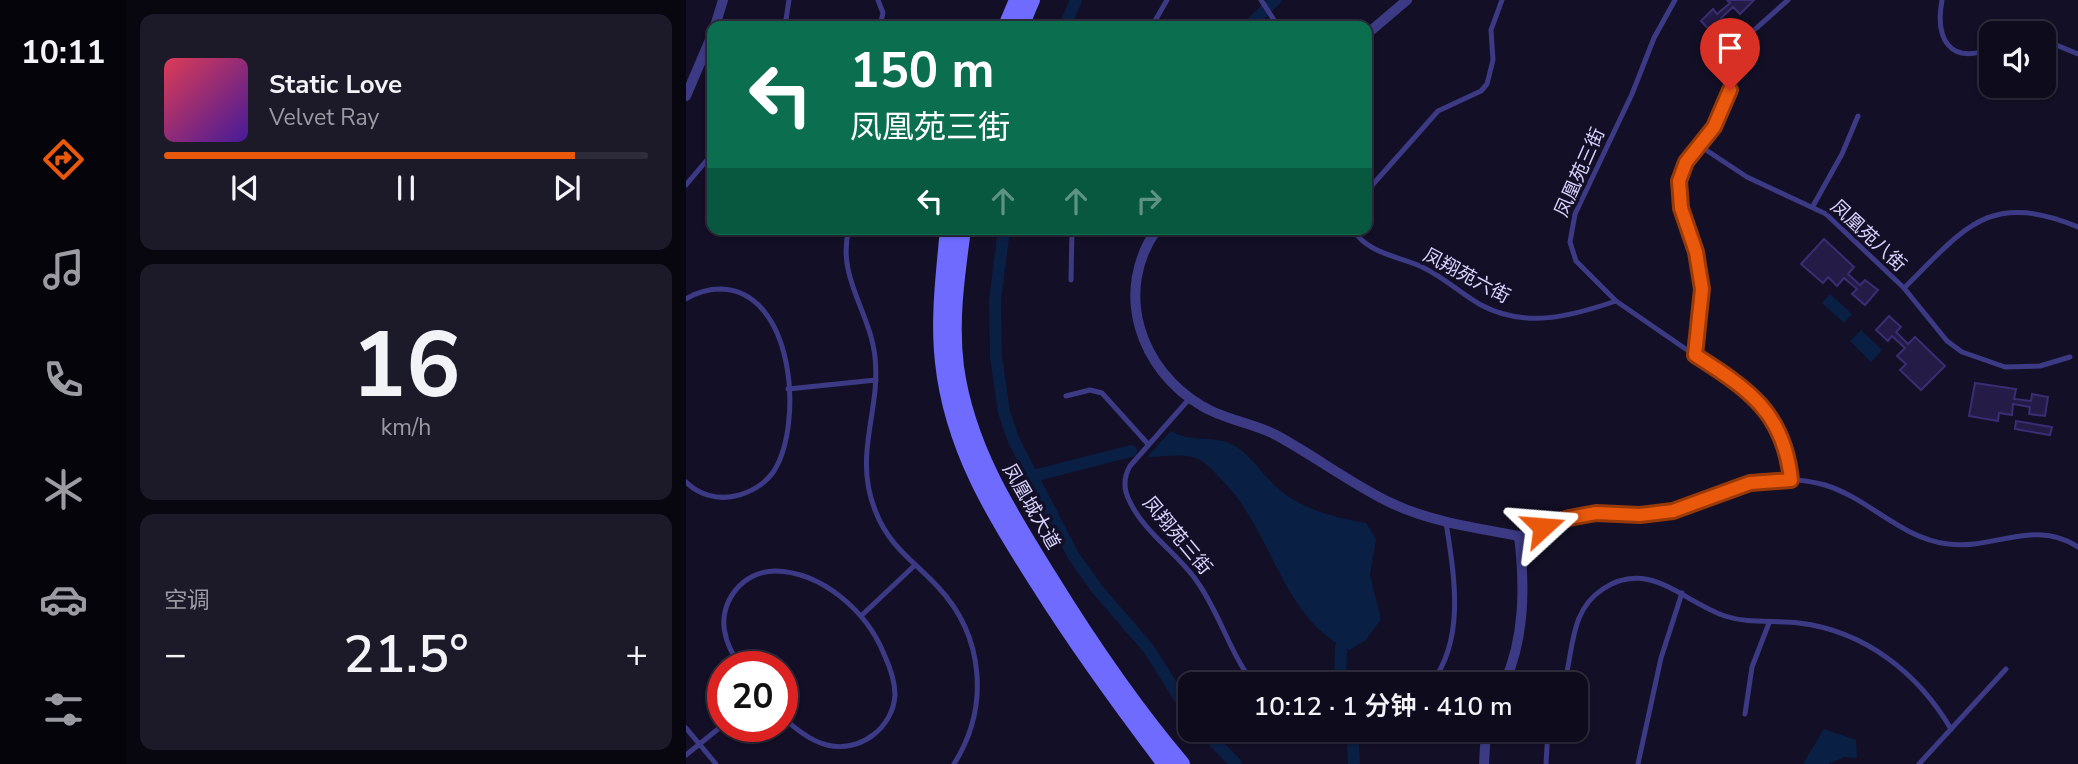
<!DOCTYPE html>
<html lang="zh">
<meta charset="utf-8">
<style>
body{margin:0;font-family:"Nunito Sans","Noto Sans SC",sans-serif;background:#1c1929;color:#f1f3f6;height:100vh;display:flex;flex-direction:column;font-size:26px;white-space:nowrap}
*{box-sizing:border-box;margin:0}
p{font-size:23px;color:#9b9ba3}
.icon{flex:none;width:38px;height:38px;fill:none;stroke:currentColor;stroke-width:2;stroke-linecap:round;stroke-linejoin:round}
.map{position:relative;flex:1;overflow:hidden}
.side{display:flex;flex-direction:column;gap:14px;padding:14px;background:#08060f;width:560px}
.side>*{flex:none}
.hud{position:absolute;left:21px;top:21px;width:665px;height:214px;border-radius:14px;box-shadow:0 2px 5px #0004,0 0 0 2px #2e2b3b;background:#0b6e4f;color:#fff;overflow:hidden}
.tools{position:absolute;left:1293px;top:21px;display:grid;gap:14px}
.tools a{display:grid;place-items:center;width:77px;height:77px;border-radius:14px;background:#0e0b1c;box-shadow:0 2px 5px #0004,0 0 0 2px #2e2b3b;font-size:35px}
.speed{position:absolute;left:21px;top:651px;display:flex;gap:14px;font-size:35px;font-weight:700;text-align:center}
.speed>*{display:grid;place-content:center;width:91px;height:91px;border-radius:50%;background:#0e0b1c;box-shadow:0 2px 5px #0004,0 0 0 2px #2e2b3b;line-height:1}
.speed .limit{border:10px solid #d22;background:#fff;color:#111}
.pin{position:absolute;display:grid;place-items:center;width:60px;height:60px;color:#fff;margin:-72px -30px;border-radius:50% 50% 50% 0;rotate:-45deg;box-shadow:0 0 7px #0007}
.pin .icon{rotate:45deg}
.me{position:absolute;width:77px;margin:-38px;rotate:71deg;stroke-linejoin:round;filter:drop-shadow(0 0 5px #0008)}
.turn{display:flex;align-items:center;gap:24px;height:147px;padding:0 28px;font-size:32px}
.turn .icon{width:91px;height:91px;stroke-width:2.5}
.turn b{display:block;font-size:49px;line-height:60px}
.lanes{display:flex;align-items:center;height:66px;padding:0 28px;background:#0003;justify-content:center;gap:35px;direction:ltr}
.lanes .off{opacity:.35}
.big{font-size:52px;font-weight:600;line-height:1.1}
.side .tile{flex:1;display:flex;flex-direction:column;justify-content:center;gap:10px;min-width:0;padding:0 24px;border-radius:14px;background:#1c1929}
.side .dial{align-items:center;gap:0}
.dial b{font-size:91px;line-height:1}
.song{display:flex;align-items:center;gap:21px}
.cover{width:84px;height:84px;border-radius:10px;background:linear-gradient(135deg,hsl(350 70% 55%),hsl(260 70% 35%))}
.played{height:7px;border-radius:4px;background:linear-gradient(90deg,#ea580c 85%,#2e2b3b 85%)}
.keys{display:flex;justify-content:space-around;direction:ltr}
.heat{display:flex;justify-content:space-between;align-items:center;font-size:38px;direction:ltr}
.trip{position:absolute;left:492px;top:672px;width:410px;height:70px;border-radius:14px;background:#0e0b1c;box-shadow:0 2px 5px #0004,0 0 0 2px #2e2b3b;font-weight:600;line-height:70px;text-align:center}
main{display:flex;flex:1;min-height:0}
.menu{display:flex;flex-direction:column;width:126px;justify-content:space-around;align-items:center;background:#06040b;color:#9b9ba3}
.menu .icon{width:49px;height:49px}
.menu .on{color:#ea580c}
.menu b{font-size:32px;color:#f1f3f6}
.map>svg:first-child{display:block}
.water{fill:#0a1f44}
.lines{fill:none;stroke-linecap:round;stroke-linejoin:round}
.canal{stroke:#0a1f44;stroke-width:12}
.building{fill:#241b47;stroke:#3b2d73;stroke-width:2}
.service{stroke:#3d3a85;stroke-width:5}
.minor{stroke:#3d3a85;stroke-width:10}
.secondary{stroke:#6f6bff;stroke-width:16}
.route-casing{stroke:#983908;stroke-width:18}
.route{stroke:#ea580c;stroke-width:12}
.labels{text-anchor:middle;stroke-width:7;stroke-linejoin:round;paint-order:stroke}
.street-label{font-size:19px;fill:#d9d4ff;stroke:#130f26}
</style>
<main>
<nav class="menu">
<b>10:11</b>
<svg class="icon on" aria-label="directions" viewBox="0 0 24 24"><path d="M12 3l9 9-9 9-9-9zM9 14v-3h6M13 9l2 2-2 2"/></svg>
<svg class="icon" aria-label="music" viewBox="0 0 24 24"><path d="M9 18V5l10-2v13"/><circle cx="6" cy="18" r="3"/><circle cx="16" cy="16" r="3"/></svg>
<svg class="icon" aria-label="phone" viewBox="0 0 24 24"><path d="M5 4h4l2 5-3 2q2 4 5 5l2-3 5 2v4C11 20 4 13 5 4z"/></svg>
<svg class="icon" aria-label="climate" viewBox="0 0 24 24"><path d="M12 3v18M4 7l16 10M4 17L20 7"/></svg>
<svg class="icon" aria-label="car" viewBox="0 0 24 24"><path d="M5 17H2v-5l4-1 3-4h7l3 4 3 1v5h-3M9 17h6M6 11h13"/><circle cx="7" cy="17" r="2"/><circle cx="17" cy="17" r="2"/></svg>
<svg class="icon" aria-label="filters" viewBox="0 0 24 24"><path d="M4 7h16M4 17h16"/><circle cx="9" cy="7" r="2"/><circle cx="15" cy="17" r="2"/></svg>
</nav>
<section class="side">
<div class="tile">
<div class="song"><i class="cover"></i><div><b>Static Love</b><p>Velvet Ray</p></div></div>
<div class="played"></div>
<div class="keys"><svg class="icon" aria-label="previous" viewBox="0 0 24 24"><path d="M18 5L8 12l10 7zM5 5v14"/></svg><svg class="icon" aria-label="pause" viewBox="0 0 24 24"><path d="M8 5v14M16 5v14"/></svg><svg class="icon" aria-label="next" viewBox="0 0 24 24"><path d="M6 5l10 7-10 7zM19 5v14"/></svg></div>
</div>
<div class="tile dial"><b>16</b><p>km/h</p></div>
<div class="tile"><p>空调</p>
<div class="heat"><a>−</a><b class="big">21.5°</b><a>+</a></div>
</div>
</section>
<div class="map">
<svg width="1392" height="764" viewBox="0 0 1392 764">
<rect width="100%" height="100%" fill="#130f26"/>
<g class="water">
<path d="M1144,294L1166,314L1158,323L1136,303Z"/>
<path d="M1175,330L1196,350L1185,362L1164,341Z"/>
<path d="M485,431C507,444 527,434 547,445C563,453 573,470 586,483C611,508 645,517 680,523L690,539L684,575L695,619L680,640L663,650C594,617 588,531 534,478C528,472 521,463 514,460C500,452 477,457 461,457Z"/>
<path d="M1138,729L1170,740L1171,758L1158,757L1142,764H1117Z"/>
</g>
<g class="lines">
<g class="canal">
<path d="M379,26L390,0"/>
<path d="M563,26L589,0"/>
<path d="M318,229L309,301L310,357L318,412L328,441L387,555L411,589L462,648L504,714"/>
<path d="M347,476L445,451"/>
<path d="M654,684L655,647"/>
<path d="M517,730L550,764"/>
<path d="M667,745L668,764"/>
</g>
</g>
<g class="building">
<path d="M1041,0H1068L1054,14L1047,7L1035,18L1040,23L1028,35L1015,21L1027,9L1031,14L1044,3Z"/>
<path d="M1138,239L1168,267L1162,274L1174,285L1179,280L1192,290L1179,305L1166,294L1171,289L1158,278L1151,286L1142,277L1137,283L1115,264Z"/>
<path d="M1203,316L1215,327L1210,332L1222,344L1229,337L1259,366L1235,390L1214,370L1220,364L1211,356L1219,348L1206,336L1202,341L1190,330Z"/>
<path d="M1289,383L1330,389L1328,399L1345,401L1346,394L1362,397L1359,416L1343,414L1344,407L1327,404L1326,415L1313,413L1312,421L1283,416Z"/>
<path d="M1330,421L1366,427L1364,435L1329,429Z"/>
</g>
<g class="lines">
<g class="service">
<path d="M192,0L197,13L194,26"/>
<path d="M575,0L592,26"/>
<path d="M989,0L968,38L946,94L889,214L884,242L890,261L930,301L1068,396C1090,420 1102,447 1105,480"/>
<path d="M1256,0C1249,38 1263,66 1306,48"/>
<path d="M99,26L103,0"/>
<path d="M466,26L481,0"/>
<path d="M1358,40L1392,54"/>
<path d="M1014,146L1061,177L1140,214L1218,288L1261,341L1276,352L1319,367L1354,366L1384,357"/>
<path d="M0,185L26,154"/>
<path d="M681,191L752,111L795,91L801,84L807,60L805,30L816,0"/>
<path d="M1127,206L1156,154L1172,116"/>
<path d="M163,229C150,276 184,311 189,357C195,411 167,454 189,510C203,547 227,560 252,587C298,636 304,707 268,764"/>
<path d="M667,229C681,254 713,256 736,267C758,277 775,294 795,305C840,329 886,316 930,301"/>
<path d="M385,280L386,229"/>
<path d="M1218,288C1279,228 1302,190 1392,227"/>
<path d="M0,299C11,292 22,289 35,289C108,291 118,423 88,471C79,484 64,493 49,496C32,500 13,495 0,482"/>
<path d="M1009,355L1016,289L1010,252L995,208L996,172L1039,107L1048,61L1057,40L1102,0"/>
<path d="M102,389L190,380"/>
<path d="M380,396L404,390L416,393L462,444"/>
<path d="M504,398L444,466C437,478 437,489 444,502C458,532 491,553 510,580C534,613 543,652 568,684"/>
<path d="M833,536C858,527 883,515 910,513C935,511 959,516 984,511C1004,508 1021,498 1039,491C1069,478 1107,476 1139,485C1184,499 1214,538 1262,544C1307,550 1350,518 1392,547"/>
<path d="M175,616L228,566"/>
<path d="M55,667C48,657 41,645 39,633C32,602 57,571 89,571C137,572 181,612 198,654C204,667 209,680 209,695C207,728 174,753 141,745C124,741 109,728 96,717"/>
<path d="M745,684C780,638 768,575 760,522"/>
<path d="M878,684C888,650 883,611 917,589C963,558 997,602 1039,616C1063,624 1087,620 1113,623C1179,631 1232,673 1265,729"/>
<path d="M1059,714L1066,667L1083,623"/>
<path d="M0,728L30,764"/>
<path d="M623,730L648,738L687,730"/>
<path d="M0,755L37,725"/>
<path d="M860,764L862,730"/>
<path d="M952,764L975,658L996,593"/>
<path d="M1233,764L1320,669"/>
</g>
<g class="minor">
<path d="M29,26L37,0"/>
<path d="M681,34L721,0"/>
<path d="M0,96L26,35"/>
<path d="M471,229C427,291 454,370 516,406C539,420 567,423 590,435C629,456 665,484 705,503C745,522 790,528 833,536C839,586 839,638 818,684"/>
<path d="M798,764L800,730"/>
</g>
<g class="secondary">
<path d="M320,26L331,0"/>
<path d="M335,26L346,0"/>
<path d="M262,229C258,273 252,318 257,362C266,447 308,515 353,585C392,647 435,706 479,764"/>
<path d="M277,229C271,275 264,321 270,367C281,446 322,511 364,578C404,643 447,706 496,764"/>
</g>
</g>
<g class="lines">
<g class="route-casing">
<path id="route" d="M857,527L883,518L910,513L954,515L987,511L1064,483L1105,480C1098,412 1062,389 1009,355L1016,289L1010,252L995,208L993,181L1000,162L1028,127L1044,90"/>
</g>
<use href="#route" class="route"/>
</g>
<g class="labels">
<g class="street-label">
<text transform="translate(893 172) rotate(-66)" y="7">凤凰苑三街</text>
<text transform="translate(1183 235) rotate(43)" y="7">凤凰苑八街</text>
<text transform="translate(781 275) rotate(28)" y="7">凤翔苑六街</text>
<text transform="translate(346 506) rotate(60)" y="7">凤凰城大道</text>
<text transform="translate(492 535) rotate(50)" y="7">凤翔苑三街</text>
</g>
</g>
</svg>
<div class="tools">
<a><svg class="icon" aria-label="sound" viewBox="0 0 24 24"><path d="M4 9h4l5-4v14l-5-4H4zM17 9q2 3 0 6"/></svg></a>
</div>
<div class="speed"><div class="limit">20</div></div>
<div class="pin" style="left:1044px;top:90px;background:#d93025"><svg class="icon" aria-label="arrive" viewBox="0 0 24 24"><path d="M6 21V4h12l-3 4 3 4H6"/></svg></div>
<svg class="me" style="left:857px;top:527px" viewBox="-20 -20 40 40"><path d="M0-17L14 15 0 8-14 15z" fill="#ea580c" stroke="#fff" stroke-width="4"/></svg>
<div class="trip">10:12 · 1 分钟 · 410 m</div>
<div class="hud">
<div class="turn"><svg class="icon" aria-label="left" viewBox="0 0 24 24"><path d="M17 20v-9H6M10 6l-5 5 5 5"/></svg><div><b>150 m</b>凤凰苑三街</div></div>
<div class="lanes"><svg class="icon" aria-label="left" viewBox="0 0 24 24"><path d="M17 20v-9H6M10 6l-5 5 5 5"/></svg><svg class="icon off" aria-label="ahead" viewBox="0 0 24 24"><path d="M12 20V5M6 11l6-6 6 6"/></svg><svg class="icon off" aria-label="ahead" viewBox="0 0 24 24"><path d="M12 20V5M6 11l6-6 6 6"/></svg><svg class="icon off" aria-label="right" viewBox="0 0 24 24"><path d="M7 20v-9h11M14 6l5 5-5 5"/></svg></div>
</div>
</div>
</main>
